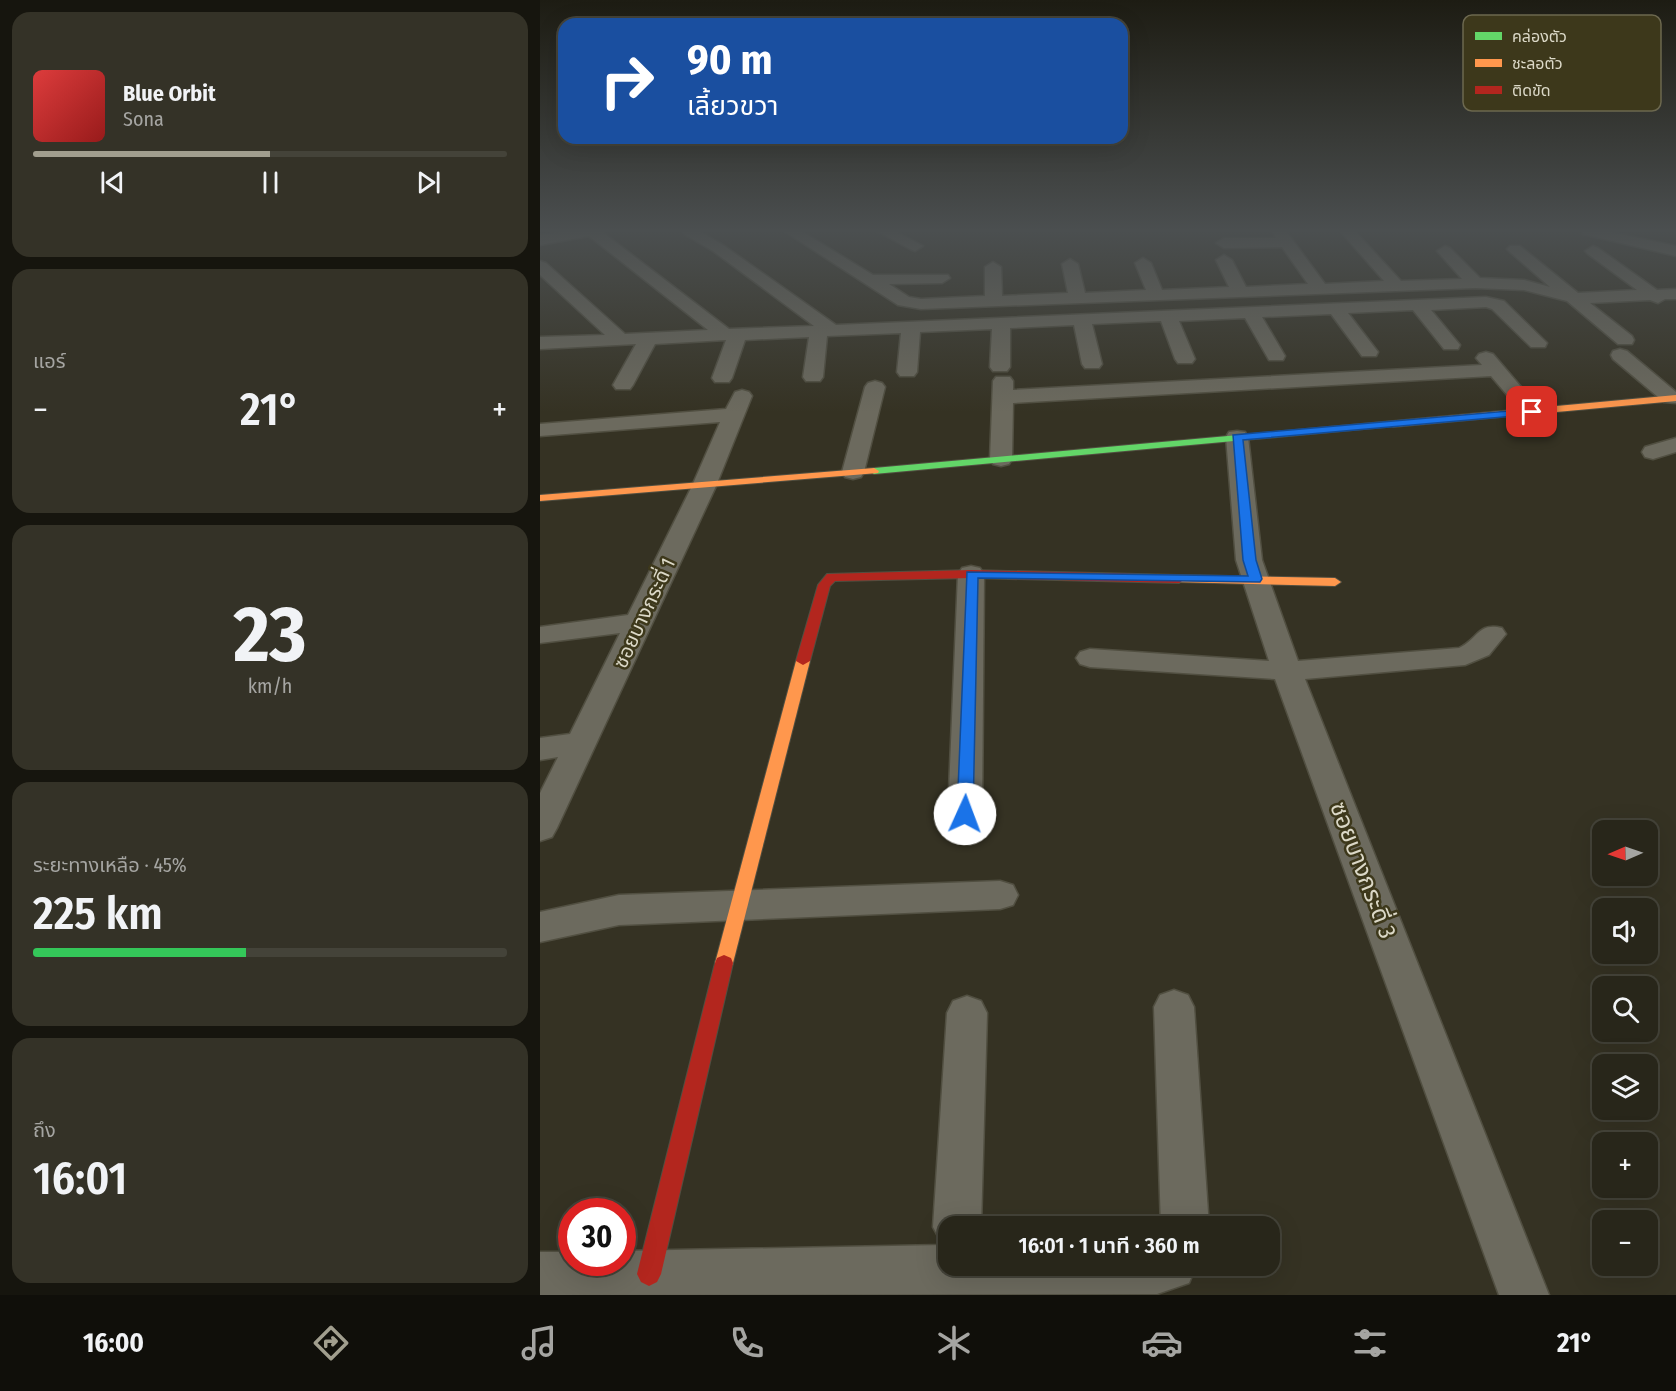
<!DOCTYPE html>
<html lang="th">
<meta charset="utf-8">
<style>
body{margin:0;font-family:"Fira Sans Condensed","Noto Sans Thai",sans-serif;background:#343227;color:#f1f3f6;height:100vh;display:flex;flex-direction:column;font-size:22px;white-space:nowrap}
*{box-sizing:border-box;margin:0}
p{font-size:20px;color:#a5a5a2}
.icon{flex:none;width:33px;height:33px;fill:none;stroke:currentColor;stroke-width:2;stroke-linecap:round;stroke-linejoin:round}
.map{position:relative;flex:1;overflow:hidden}
.side{display:flex;flex-direction:column;gap:12px;padding:12px;background:#16150e;width:540px}
.side>*{flex:none}
.banner{position:absolute;left:18px;top:18px;width:570px;height:126px;border-radius:18px;box-shadow:0 6px 24px #0002,0 0 0 2px #444339;background:#1a4fa0;color:#fff;overflow:hidden}
.needle{width:39px;rotate:268deg}
.buttons{position:absolute;left:1052px;top:820px;display:grid;gap:12px}
.buttons a{display:grid;place-items:center;width:66px;height:66px;border-radius:12px;background:#28261a;box-shadow:0 6px 24px #0002,0 0 0 2px #444339;font-size:30px}
.speed{position:absolute;left:18px;top:1198px;display:flex;gap:12px;font-size:30px;font-weight:700;text-align:center}
.speed>*{display:grid;place-content:center;width:78px;height:78px;border-radius:50%;background:#28261a;box-shadow:0 6px 24px #0002,0 0 0 2px #444339;line-height:1}
.speed .limit{border:9px solid #d22;background:#fff;color:#111}
.pin{position:absolute;display:grid;place-items:center;width:51px;height:51px;color:#fff;margin:-26px;border-radius:12px;box-shadow:0 3px 9px #0006}
.me{position:absolute;width:66px;margin:-33px;rotate:2deg;stroke-linejoin:round;filter:drop-shadow(0 0 4px #0008)}
.turn{display:flex;align-items:center;gap:21px;height:126px;padding:0 30px;font-size:27px}
.turn .icon{width:78px;height:78px;stroke-width:2.5}
.turn b{display:block;font-size:42px;line-height:51px}
.big{font-size:45px;font-weight:600;line-height:1.1}
.side .card{flex:1;display:flex;flex-direction:column;justify-content:center;gap:9px;min-width:0;padding:0 21px;border-radius:18px;background:#343227}
.side .dial{align-items:center;gap:0}
.dial b{font-size:78px;line-height:1}
.song{display:flex;align-items:center;gap:18px}
.cover{width:72px;height:72px;border-radius:9px;background:linear-gradient(135deg,hsl(0 70% 55%),hsl(0 70% 35%))}
.played{height:6px;border-radius:3px;background:linear-gradient(90deg,#a19e8e 50%,#444339 50%)}
.keys{display:flex;justify-content:space-around;direction:ltr}
.heat{display:flex;justify-content:space-between;align-items:center;font-size:33px;direction:ltr}
.charge{height:9px;border-radius:4px;background:linear-gradient(90deg,#34c759 45%,#444339 0)}
.trip{position:absolute;left:398px;top:1216px;width:342px;height:60px;border-radius:18px;background:#28261a;box-shadow:0 6px 24px #0002,0 0 0 2px #444339;font-weight:600;line-height:60px;text-align:center}
.dock{display:flex;height:96px;justify-content:space-around;align-items:center;background:#100f0a;color:#a5a5a2}
.dock .icon{width:42px;height:42px}
.dock .on{color:#a19e8e}
.dock b{font-size:27px;color:#f1f3f6}
main{display:flex;flex:1;min-height:0}
.map>svg:first-child{display:block}
.lines{fill:none;stroke-linecap:round;stroke-linejoin:round}
.street-casing{stroke:#514f41;stroke-width:3}
.fast-casing{stroke:#514f41;stroke-width:2}
.slow-casing{stroke:#514f41;stroke-width:2}
.jam-casing{stroke:#514f41;stroke-width:2}
.street{fill:#6c6a5e;fill-rule:evenodd}
.fast{fill:#63d668;fill-rule:evenodd}
.slow{fill:#ff974d;fill-rule:evenodd}
.jam{fill:#b3261e;fill-rule:evenodd}
.route{fill:#1a73e8;stroke:#114b97;stroke-width:1.5}
.labels{text-anchor:middle;stroke-width:5;stroke-linejoin:round;paint-order:stroke}
.street-label{font-size:20px;fill:#dbd8c7;stroke:#3d381b}
.near-street-label{font-size:24px;fill:#dbd8c7;stroke:#3d381b}
.key{fill:#3d381b;stroke:#6c684f;stroke-width:1.5}
.key-label{font-size:16px;fill:#dbd8c7}
</style>
<main>
<section class="side">
<div class="card">
<div class="song"><i class="cover"></i><div><b>Blue Orbit</b><p>Sona</p></div></div>
<div class="played"></div>
<div class="keys"><svg class="icon" aria-label="previous" viewBox="0 0 24 24"><path d="M18 5L8 12l10 7zM5 5v14"/></svg><svg class="icon" aria-label="pause" viewBox="0 0 24 24"><path d="M8 5v14M16 5v14"/></svg><svg class="icon" aria-label="next" viewBox="0 0 24 24"><path d="M6 5l10 7-10 7zM19 5v14"/></svg></div>
</div>
<div class="card"><p>แอร์</p>
<div class="heat"><a>−</a><b class="big">21°</b><a>+</a></div>
</div>
<div class="card dial"><b>23</b><p>km/h</p></div>
<div class="card"><p>ระยะทางเหลือ · 45%</p><b class="big">225 km</b><div class="charge"></div></div>
<div class="card"><p>ถึง</p><b class="big">16:01</b></div>
</section>
<div class="map">
<svg width="1136" height="1295" viewBox="0 0 1136 1295">
<rect width="100%" height="100%" fill="#353223"/>
<g class="lines">
<g class="street-casing">
<g id="street">
<path d="M29,231H61L189,329L274,326L173,251L144,234L142,231H159L183,245L296,325L946,297L964,301L1007,343L1005,347H991L952,309L946,307L891,310L920,345L918,349H904L873,310L808,313L838,352L836,356H822L791,314L722,317L745,356L743,360H729L705,318L639,321L655,359L652,363H638L635,359L621,321L552,324L562,364L559,368H545L542,364L534,325L470,328V367L467,371H453L450,367L452,329L380,332L377,372L374,376H360L357,372L361,333L287,336L283,377L280,381H266L263,377L269,337L205,340L192,378L189,382H175L172,378L186,340L115,344L93,385L90,389H76L73,385L96,344L0,349V337L65,335L0,275V261L6,263L85,334L168,330L49,236L0,245V235Z"/>
<path d="M244,231H261L333,275H408L410,278L402,283L349,284L369,297L381,299L445,296V267L453,262L461,267L462,296L528,293L522,264L530,259L538,264L545,293L606,290L595,263L603,258L611,263L622,290L689,287L676,260L684,255L692,260L706,287L768,284L742,247L684,248L676,243L684,238H736L732,231H746L785,284L844,281L801,232L815,231L861,281L922,279L897,251L905,246L910,248L940,278L984,280L1010,287L970,252L967,249L970,246H980L1038,293L1097,290L1048,254L1045,251L1053,246L1058,248L1117,290L1136,289V299H1125L1118,303L1110,300L1050,303L1092,336L1094,340L1092,344H1078L1027,301L984,290L935,288L381,309L358,305Z"/>
<path d="M337,231H355L383,246L375,251L370,249Z"/>
<path d="M1041,231H1066L1136,246V256L1043,234Z"/>
<path d="M1080,349L1087,351L1136,392V403L1124,402L1073,359L1071,355L1073,351Z"/>
<path d="M946,352L953,354L999,408L1002,412L999,416L992,418L985,416L951,376L473,403L472,459L469,464L461,466L453,464L450,459L453,381L456,377H470L473,381V390L942,365L936,358L939,354Z"/>
<path d="M335,381L342,383L345,387L324,472L321,477L313,479L305,477L302,472L325,387L328,383Z"/>
<path d="M202,390L209,392L212,396L176,486L17,828L12,837L0,841V793L18,757L0,760V738L30,734L80,633L0,643V627L88,615L152,486L180,422L0,436V424L186,409L195,392Z"/>
<path d="M697,431L705,432L708,437L722,560L758,661L919,648C938,639 938,622 962,628L966,634L949,655L925,665L765,679L1009,1295H959L735,679L550,667L540,664L536,658L540,652L550,649L729,661L696,560L686,437L689,432Z"/>
<path d="M1136,438V452L1113,459L1105,457L1102,452L1105,447Z"/>
<path d="M431,566L440,568L444,574L442,814L437,823L425,826L413,823L408,814L418,574L422,568Z"/>
<path d="M460,881L473,885L478,895L473,905L460,909L79,925L0,942V912L79,895Z"/>
<path d="M634,990L648,995L654,1007L669,1227H621L614,1007L620,995Z"/>
<path d="M427,996L441,1001L447,1013L441,1227H408V1266H656L649,1283L617,1294L0,1295V1252H32V1263H82V1251L403,1245L393,1227L407,1013L413,1001Z"/>
</g>
</g>
<g class="fast-casing">
<path id="fast" d="M853,421L858,424L857,426L334,474L329,471L334,468Z"/>
</g>
<g class="slow-casing">
<g id="slow">
<path d="M1136,395V401L853,427L848,424L853,421Z"/>
<path d="M334,468L339,471L338,473L0,501V495Z"/>
<path d="M639,575L795,578L801,582L795,586L635,582L633,579Z"/>
<path d="M263,657L270,661L193,963L191,968L184,971L177,968L175,963L256,661Z"/>
</g>
</g>
<g class="jam-casing">
<g id="jam">
<path d="M431,570L639,575L645,579L639,583L431,578L295,581L290,586L270,661L263,665L256,661L278,585L287,574Z"/>
<path d="M184,955L191,958L193,963L121,1274L117,1282L109,1286L101,1282L97,1274L175,963L177,958Z"/>
</g>
</g>
<use href="#street" class="street"/>
<use href="#fast" class="fast"/>
<use href="#slow" class="slow"/>
<use href="#jam" class="jam"/>
</g>
<linearGradient id="sky" x2="0" y2="1"><stop stop-color="#1d1c13"/><stop offset="0.56" stop-color="#4b4f50"/><stop offset="1" stop-color="#4b4f50" stop-opacity="0"/></linearGradient>
<rect width="1136" height="412" fill="url(#sky)"/>
<path class="route" d="M992,409L997,412L996,414L703,440L716,560L722,579L720,582L438,578L433,814L431,818H419L417,814L427,572L708,576L703,560L693,435Z"/>
<g class="labels">
<g class="street-label">
<text transform="translate(104 613) rotate(-65)" y="7">ซอยบางกระดี่ 1</text>
</g>
<g class="near-street-label">
<text transform="translate(823 870) rotate(69)" y="8">ซอยบางกระดี่ 3</text>
</g>
</g>
<rect x="923" y="15" width="198" height="96" rx="9" class="key"/>
<rect x="935" y="32" width="27" height="8" fill="#63d668"/>
<rect x="935" y="59" width="27" height="8" fill="#ff974d"/>
<rect x="935" y="86" width="27" height="8" fill="#b3261e"/>
<g class="key-label">
<text x="972" y="42">คล่องตัว</text>
<text x="972" y="69">ชะลอตัว</text>
<text x="972" y="96">ติดขัด</text>
</g>
</svg>
<div class="buttons">
<a><svg class="needle" viewBox="-14 -14 28 28"><path d="M0-13l5 13h-10z" fill="#e53935"/><path d="M0 13l5-13h-10z" fill="#a5a5a2"/></svg></a>
<a><svg class="icon" aria-label="sound" viewBox="0 0 24 24"><path d="M4 9h4l5-4v14l-5-4H4zM17 9q2 3 0 6"/></svg></a>
<a><svg class="icon" aria-label="search" viewBox="0 0 24 24"><circle cx="10" cy="10" r="6"/><path d="M15 15l6 6"/></svg></a>
<a><svg class="icon" aria-label="layers" viewBox="0 0 24 24"><path d="M12 4l9 5-9 5-9-5zM3 14l9 5 9-5"/></svg></a>
<a>+</a>
<a>−</a>
</div>
<div class="speed"><div class="limit">30</div></div>
<div class="pin" style="left:992px;top:412px;background:#d93025"><svg class="icon" aria-label="arrive" viewBox="0 0 24 24"><path d="M6 21V4h12l-3 4 3 4H6"/></svg></div>
<svg class="me" style="left:425px;top:814px" viewBox="-20 -20 40 40"><circle r="19" fill="#fff"/><path d="M0-13L10 11 0 6-10 11z" fill="#1a73e8"/></svg>
<div class="trip">16:01 · 1 นาที · 360 m</div>
<div class="banner">
<div class="turn"><svg class="icon" aria-label="right" viewBox="0 0 24 24"><path d="M7 20v-9h11M14 6l5 5-5 5"/></svg><div><b>90 m</b>เลี้ยวขวา</div></div>
</div>
</div>
</main>
<nav class="dock">
<b>16:00</b>
<svg class="icon on" aria-label="directions" viewBox="0 0 24 24"><path d="M12 3l9 9-9 9-9-9zM9 14v-3h6M13 9l2 2-2 2"/></svg>
<svg class="icon" aria-label="music" viewBox="0 0 24 24"><path d="M9 18V5l10-2v13"/><circle cx="6" cy="18" r="3"/><circle cx="16" cy="16" r="3"/></svg>
<svg class="icon" aria-label="phone" viewBox="0 0 24 24"><path d="M5 4h4l2 5-3 2q2 4 5 5l2-3 5 2v4C11 20 4 13 5 4z"/></svg>
<svg class="icon" aria-label="climate" viewBox="0 0 24 24"><path d="M12 3v18M4 7l16 10M4 17L20 7"/></svg>
<svg class="icon" aria-label="car" viewBox="0 0 24 24"><path d="M5 17H2v-5l4-1 3-4h7l3 4 3 1v5h-3M9 17h6M6 11h13"/><circle cx="7" cy="17" r="2"/><circle cx="17" cy="17" r="2"/></svg>
<svg class="icon" aria-label="filters" viewBox="0 0 24 24"><path d="M4 7h16M4 17h16"/><circle cx="9" cy="7" r="2"/><circle cx="15" cy="17" r="2"/></svg>
<b>21°</b>
</nav>
